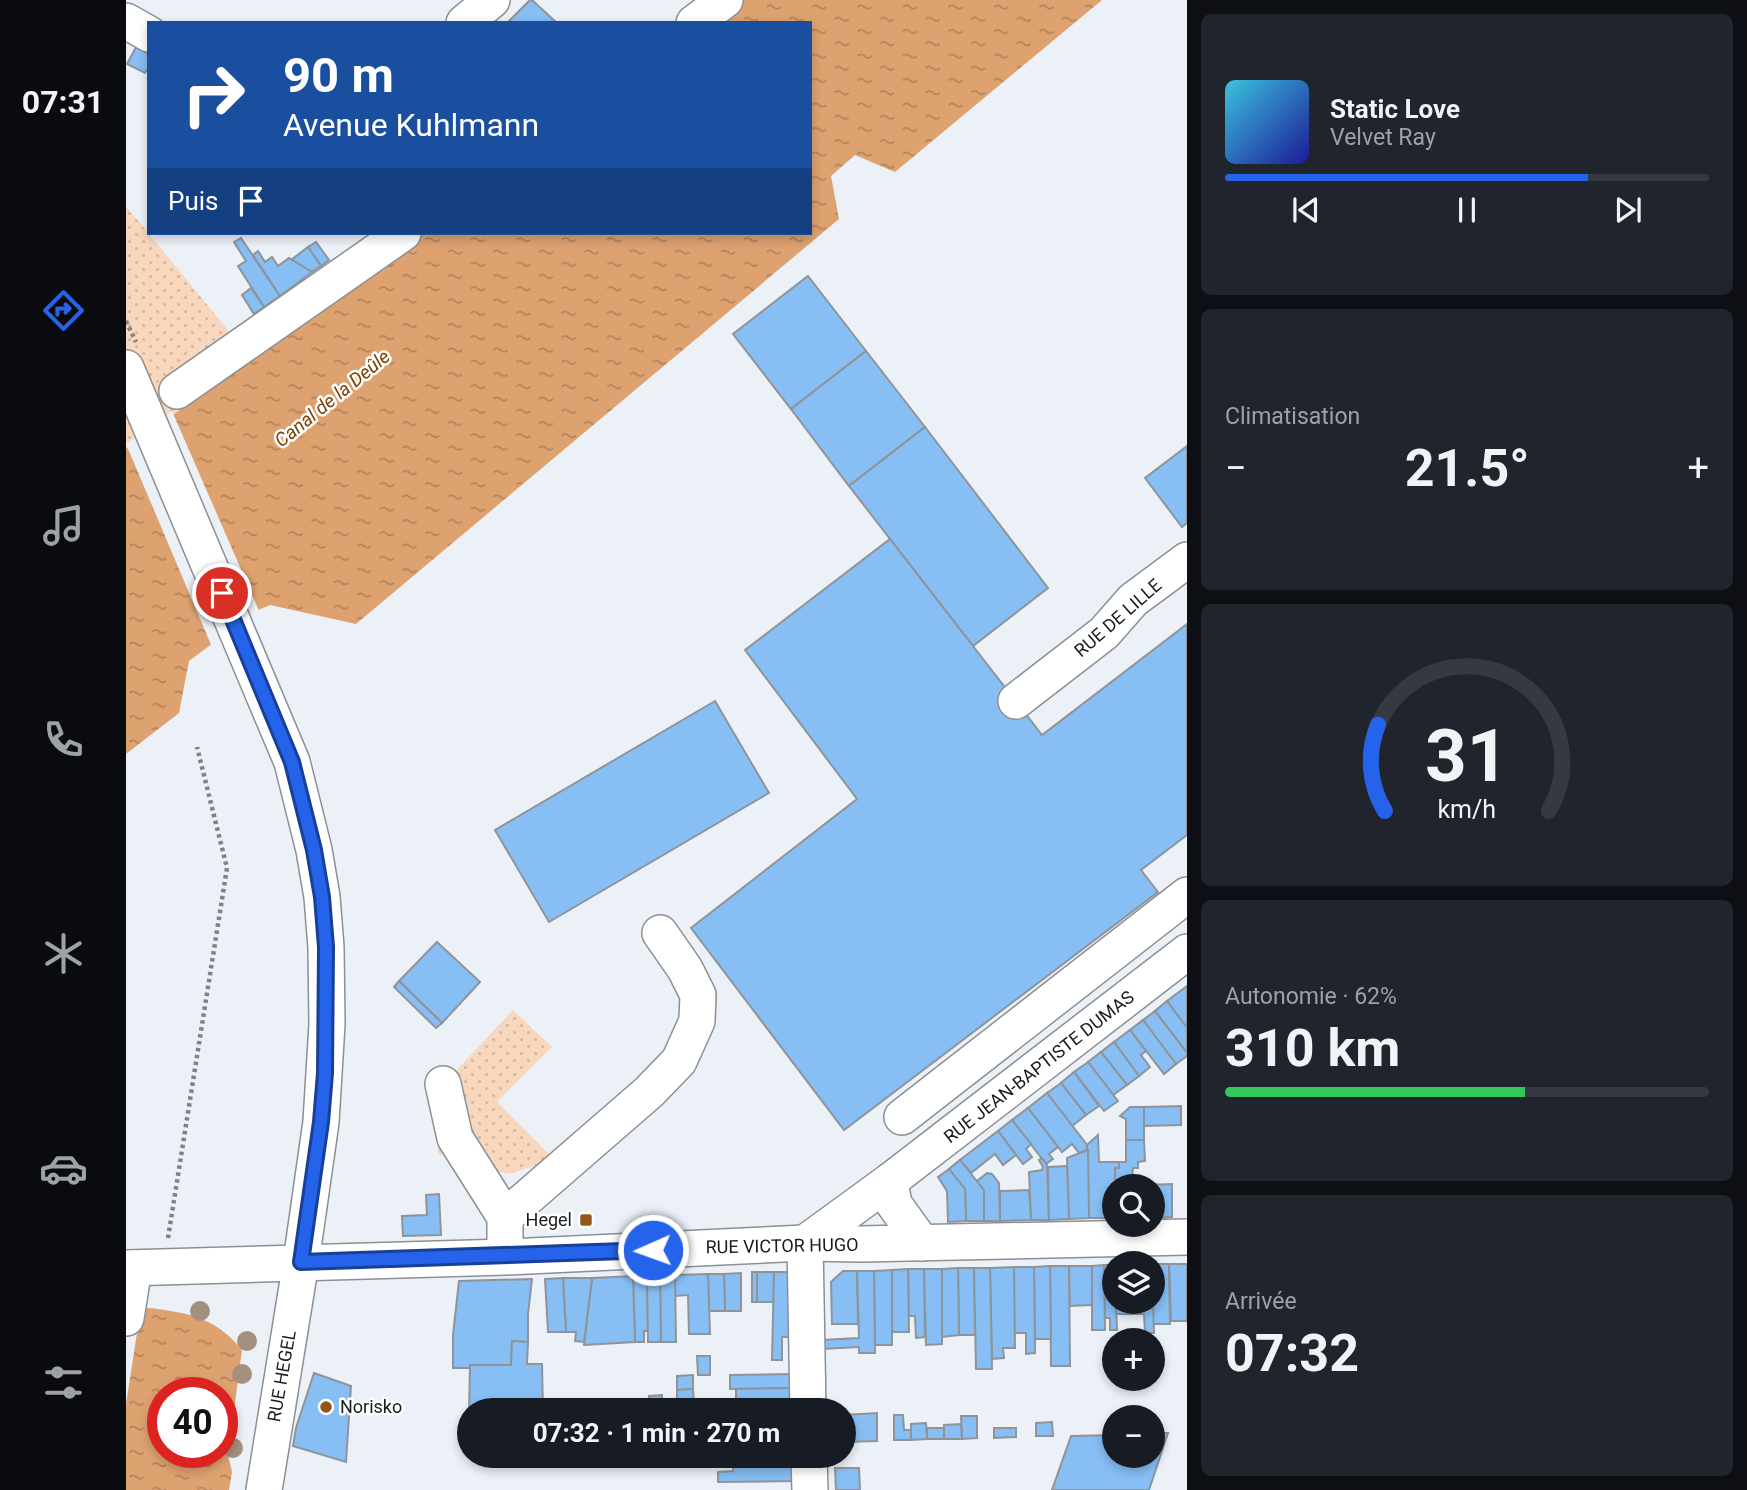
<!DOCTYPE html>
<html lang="fr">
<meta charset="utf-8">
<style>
body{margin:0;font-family:Roboto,sans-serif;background:#20242c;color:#f1f3f6;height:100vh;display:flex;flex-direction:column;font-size:26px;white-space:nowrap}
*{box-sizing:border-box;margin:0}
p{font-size:23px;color:#9ea1a6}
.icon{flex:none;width:38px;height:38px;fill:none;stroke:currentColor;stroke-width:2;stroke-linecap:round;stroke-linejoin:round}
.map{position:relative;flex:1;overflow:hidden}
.panel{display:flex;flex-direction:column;gap:14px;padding:14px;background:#0d0f14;width:560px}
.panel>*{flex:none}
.top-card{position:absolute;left:21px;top:21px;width:665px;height:214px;border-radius:0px;box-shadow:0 4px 10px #0003;background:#1a4fa0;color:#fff;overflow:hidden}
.buttons{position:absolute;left:976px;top:1174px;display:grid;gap:14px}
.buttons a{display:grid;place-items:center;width:63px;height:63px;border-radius:50%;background:#171b24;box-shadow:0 4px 10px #0003;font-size:35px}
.speed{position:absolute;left:21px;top:1377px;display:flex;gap:14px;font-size:35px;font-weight:700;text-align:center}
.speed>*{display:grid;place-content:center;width:91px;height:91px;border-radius:50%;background:#171b24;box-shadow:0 4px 10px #0003;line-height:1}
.speed .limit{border:10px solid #d22;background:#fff;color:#111}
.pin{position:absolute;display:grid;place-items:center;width:60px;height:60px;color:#fff;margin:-30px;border:4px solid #fff;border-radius:50%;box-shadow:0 2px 7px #0007}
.me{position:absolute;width:77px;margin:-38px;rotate:268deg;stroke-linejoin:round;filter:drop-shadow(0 0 5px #0008)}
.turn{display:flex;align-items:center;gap:24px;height:147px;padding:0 21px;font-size:32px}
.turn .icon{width:91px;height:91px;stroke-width:2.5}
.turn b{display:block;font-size:49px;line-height:60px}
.then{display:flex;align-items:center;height:66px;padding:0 21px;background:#0003;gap:14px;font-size:26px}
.big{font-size:52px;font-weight:700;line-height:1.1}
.panel .card{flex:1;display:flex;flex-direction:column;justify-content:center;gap:10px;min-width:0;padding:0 24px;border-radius:10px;background:#20242c}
.panel .dial{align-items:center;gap:0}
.dial svg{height:182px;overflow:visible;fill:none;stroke:#363941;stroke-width:7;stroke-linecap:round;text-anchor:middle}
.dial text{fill:#f1f3f6;stroke:none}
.song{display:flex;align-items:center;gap:21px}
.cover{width:84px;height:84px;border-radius:10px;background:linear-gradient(135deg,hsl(190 70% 55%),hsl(240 70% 35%))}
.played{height:7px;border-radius:4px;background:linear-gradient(90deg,#2563eb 75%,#363941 75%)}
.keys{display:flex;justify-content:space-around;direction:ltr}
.heat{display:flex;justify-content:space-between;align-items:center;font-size:38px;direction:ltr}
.charge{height:10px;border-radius:5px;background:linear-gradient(90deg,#34c759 62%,#363941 0)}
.trip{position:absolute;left:331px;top:1398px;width:399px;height:70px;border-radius:35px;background:#171b24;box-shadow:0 4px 10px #0003;font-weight:700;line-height:70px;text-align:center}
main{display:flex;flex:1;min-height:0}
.dock{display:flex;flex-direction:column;width:126px;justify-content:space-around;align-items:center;background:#090b0e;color:#9ea1a6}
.dock .icon{width:49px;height:49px}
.dock .active{color:#2563eb}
.dock b{font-size:32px;color:#f1f3f6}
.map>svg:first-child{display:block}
.grass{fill:url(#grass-dots)}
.water{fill:url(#water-ripples);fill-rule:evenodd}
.pier{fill:#ecf1f7}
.building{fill:#87bef4;stroke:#8e9499;stroke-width:2}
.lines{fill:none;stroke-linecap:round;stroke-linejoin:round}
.minor-casing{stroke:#8b9095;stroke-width:38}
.path{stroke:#7f8286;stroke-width:4.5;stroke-dasharray:3.5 3.5;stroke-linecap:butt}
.minor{stroke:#fff;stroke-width:35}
.tree{fill:#a4907e}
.route-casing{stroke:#184099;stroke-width:18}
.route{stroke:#2563eb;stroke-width:12}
.poi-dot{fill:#935619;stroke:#fff;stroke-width:2.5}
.labels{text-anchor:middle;stroke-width:5;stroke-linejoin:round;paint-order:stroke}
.street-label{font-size:18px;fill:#181a1c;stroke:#fff}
.poi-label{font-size:18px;fill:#181a1c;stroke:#fff;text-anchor:end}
.water-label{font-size:19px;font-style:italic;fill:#7a4303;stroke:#fff}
</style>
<main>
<nav class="dock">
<b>07:31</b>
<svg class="icon active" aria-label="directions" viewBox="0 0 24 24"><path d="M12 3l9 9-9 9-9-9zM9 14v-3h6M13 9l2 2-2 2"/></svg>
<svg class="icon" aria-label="music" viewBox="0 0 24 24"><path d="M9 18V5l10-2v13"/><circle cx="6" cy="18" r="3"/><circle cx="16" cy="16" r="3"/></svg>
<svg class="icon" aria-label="phone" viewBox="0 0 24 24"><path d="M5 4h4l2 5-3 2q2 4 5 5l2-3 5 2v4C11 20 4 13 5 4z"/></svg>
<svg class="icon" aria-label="climate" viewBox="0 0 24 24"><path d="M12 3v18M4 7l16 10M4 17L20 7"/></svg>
<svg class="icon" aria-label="car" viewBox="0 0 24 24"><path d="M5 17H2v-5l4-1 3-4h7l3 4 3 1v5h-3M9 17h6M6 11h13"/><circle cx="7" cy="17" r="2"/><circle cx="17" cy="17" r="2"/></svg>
<svg class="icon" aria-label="filters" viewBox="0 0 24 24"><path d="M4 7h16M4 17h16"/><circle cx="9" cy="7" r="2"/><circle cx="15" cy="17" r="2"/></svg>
</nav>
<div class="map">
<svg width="1061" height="1490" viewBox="0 0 1061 1490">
<defs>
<pattern id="grass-dots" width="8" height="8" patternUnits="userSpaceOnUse" patternTransform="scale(1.75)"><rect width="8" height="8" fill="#f8d7bd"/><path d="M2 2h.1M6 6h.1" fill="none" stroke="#d4b8a2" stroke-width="1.8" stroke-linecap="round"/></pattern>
<pattern id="water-ripples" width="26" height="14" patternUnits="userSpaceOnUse" patternTransform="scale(1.75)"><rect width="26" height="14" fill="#dea270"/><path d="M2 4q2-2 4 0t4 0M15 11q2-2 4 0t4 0" fill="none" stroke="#b3835b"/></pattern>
</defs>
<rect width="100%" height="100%" fill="#ecf1f7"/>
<g class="grass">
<path d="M0,206L125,358L0,449Z"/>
<path d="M387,1010L426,1047L371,1102L428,1159L383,1174L313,1154L303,1105L328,1073Z"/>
</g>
<g class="water">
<path d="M617,0H976L769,172L729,155L705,176L713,219L230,624L144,605L130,611L63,661L53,713L0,754V449L297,233H684V23H587Z"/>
<path d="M15,1307C57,1312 88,1315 116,1350L102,1455L106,1472L103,1490H0V1404ZM37,1393H96V1452H37Z"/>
</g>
<path class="pier" d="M46,411L134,613L86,647L0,444Z"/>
<g class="building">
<path d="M404,0H406L431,23H385L383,21Z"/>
<path d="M10,47L23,54V66L19,73L1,64Z"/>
<path d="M115,238L154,296L138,307L112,266L120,261L108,242Z"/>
<path d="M190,242L203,260L195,266L182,247Z"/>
<path d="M182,247L195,266L186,272L165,260Z"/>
<path d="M132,251L139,262L146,257L152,266L163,258L186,272L154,296L127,255Z"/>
<path d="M682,276L740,351L665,409L607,334Z"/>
<path d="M125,288L138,307L128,314L116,295Z"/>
<path d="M740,351L799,427L723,486L665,409Z"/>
<path d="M799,427L922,588L847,646L723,486Z"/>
<path d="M1061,446V523L1056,527L1019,478Z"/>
<path d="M764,539L916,735L1061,624V835L1015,870L1032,892L718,1130L565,928L731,799L619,650Z"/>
<path d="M589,701L643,793L423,922L369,830Z"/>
<path d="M311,942L354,982L316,1023L273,981Z"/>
<path d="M273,981L316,1023L310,1028L268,987Z"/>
<path d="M1061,986V1026L1060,1027L1041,1001Z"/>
<path d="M1041,1001L1061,1028V1053L1029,1011Z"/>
<path d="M1029,1011L1061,1053V1056L1050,1064L1017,1020Z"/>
<path d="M1017,1020L1050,1064L1038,1074L1004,1030Z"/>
<path d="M1004,1030L1020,1051L1015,1055L1024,1067L1013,1076L988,1042Z"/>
<path d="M988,1042L1013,1076L1001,1085L975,1052Z"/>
<path d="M975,1052L1001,1085L987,1095L962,1062Z"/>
<path d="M962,1062L992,1101L978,1111L948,1072Z"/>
<path d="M948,1072L973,1106L960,1115L935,1083Z"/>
<path d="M935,1083L960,1115L946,1126L921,1093Z"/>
<path d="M921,1093L962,1146V1150L953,1153L946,1144L936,1152L902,1108Z"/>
<path d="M1055,1106V1125L1018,1126V1107Z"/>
<path d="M1004,1107H1018V1140H1000V1119L994,1116Z"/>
<path d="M902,1108L932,1147L923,1154L927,1159L920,1164L886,1120Z"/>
<path d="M886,1120L905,1144L900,1149L906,1157L897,1164L872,1131Z"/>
<path d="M872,1131L890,1155L877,1165L869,1154L845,1173L834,1160Z"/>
<path d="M972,1135L973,1162H993V1168H989V1218H963L961,1145Z"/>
<path d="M1000,1140H1018L1019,1161L1012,1162V1168H1007L1005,1186H989V1168H993V1162H1000Z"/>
<path d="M962,1150L963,1218L943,1219L941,1158Z"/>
<path d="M916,1158L921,1165L923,1220H905L903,1172L916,1170L917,1167L913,1160Z"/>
<path d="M834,1160L858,1190V1221H840L839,1189L823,1169Z"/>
<path d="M941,1166L943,1219L923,1220L922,1167Z"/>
<path d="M823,1169L839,1189L840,1221L822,1222L821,1191L812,1177Z"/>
<path d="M861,1173L866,1174L873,1183L874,1221H858V1190L851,1181Z"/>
<path d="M1046,1184V1217L1027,1218V1186H1019V1185Z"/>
<path d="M903,1190L905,1220L874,1221V1191Z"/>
<path d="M313,1194L315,1235L277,1236L276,1216L301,1215L300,1195Z"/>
<path d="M1027,1264H1043L1044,1324H1027Z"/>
<path d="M1043,1264H1061V1321H1045Z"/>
<path d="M978,1265H989L991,1330H984V1318H979Z"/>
<path d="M978,1265L979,1330H966V1266Z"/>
<path d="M924,1266H943L944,1366H925Z"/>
<path d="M924,1266L925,1339H909L908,1267Z"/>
<path d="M943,1266H966V1305L944,1306Z"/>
<path d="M888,1267H908L909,1353L900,1354V1333H888Z"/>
<path d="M888,1267L889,1348H877L878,1358L866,1359L864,1268Z"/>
<path d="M832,1268H848L849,1335H833Z"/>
<path d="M832,1268L833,1335L816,1337V1269Z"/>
<path d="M848,1268H864L866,1369H850Z"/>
<path d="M782,1269H798L799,1337L790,1338L789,1316H783Z"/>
<path d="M782,1269L783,1332H766V1270Z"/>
<path d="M798,1269H816V1344L800,1345Z"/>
<path d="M766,1270V1345H749L748,1271Z"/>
<path d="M717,1271H731L732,1324H706L705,1282Z"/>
<path d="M731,1271H748L749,1353H733V1347L696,1349V1340L733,1338Z"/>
<rect x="626" y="1272" width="5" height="30"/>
<path d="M631,1272H648L649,1302H631Z"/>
<path d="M648,1272H660L668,1279L669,1337H656V1360H646Z"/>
<path d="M615,1273V1311H599L598,1274Z"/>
<path d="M582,1274H598L599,1311H583Z"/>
<path d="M582,1274L584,1334H563L562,1295L549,1296V1275Z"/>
<path d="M549,1275L550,1342H535L534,1276Z"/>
<path d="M507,1276H521L522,1331H518V1342H509Z"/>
<path d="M507,1276L509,1342L458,1345L466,1278Z"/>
<path d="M521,1276H534L535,1342H522Z"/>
<path d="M437,1278H466L458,1342L449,1341L450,1332H440Z"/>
<path d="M437,1278L440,1332H422L419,1279Z"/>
<path d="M406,1279L402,1314V1342L386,1341L385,1365H344V1368H327V1335L333,1281Z"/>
<rect x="990" y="1302" width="19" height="12"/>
<path d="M1009,1302H1027L1028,1333H1019L1018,1314H1009Z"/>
<path d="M386,1341L402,1342L401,1364H416L417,1410H343V1413L344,1365H385Z"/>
<path d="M571,1356H584V1375H572Z"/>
<path d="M188,1373L225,1386L220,1462L167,1446L170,1428Z"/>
<path d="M670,1374V1388L604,1389V1375Z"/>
<path d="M567,1375V1389L551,1390V1376Z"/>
<path d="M670,1388L671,1402L610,1403V1389Z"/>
<path d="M567,1389L568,1403L551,1404V1390Z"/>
<path d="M536,1395V1408L523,1407V1396Z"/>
<path d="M671,1402V1410H610V1403Z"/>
<path d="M751,1413V1441L718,1442V1415Z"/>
<path d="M768,1415H777L778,1430H785V1440H768Z"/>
<path d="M835,1416H851V1438L836,1439Z"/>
<path d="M926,1422L927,1436H910V1423Z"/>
<path d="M800,1423L801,1439L785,1440V1424Z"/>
<path d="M835,1424L836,1439H818V1425Z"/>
<rect x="801" y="1428" width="17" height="11"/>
<path d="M868,1428H890V1437L868,1438Z"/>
<path d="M1027,1433H1042L1023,1490H926L945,1436L989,1435V1456H1027Z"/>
<path d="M599,1456H672V1464L599,1465Z"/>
<path d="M672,1464L673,1481L592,1482V1472L607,1471V1465Z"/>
<path d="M709,1468H733L734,1490H710Z"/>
</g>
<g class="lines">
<g class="minor-casing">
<g id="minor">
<path d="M0,21L23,34"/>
<path d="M338,23L366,0"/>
<path d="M568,23L599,0"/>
<path d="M0,368L166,762L188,850L196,897L200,947L201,1024L195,1122L175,1262L138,1490"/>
<path d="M51,391L277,233"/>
<path d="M890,701L978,633L1007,600L1061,560"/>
<path d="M317,1084L329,1138L379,1217V1239"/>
<path d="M776,1117L1061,895"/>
<path d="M379,1217L523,1092L553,1061L571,1021L572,995L559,969L534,933"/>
<path d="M796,1243L768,1204L764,1181L1061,952"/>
<path d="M0,1268L380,1257L679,1243L735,1244L1061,1237"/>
<path d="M0,1318L8,1268"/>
<path d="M682,1410L679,1243L764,1181"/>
<path d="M683,1456L684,1490"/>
</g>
</g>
<g class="path">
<path d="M0,321L10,342"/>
<path d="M42,1238L101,868L71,747"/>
</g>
<use href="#minor" class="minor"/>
</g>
<g class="tree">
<circle cx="74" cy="1311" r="10"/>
<circle cx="121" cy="1341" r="10"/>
<circle cx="116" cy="1374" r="10"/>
<circle cx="107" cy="1448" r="10"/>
</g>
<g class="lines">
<g class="route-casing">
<path id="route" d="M96,593L166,762L188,850L196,897L200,947L199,1073L195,1122L175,1262L527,1250"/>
</g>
<use href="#route" class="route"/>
</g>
<g class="poi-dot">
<rect x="453" y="1213" width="14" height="14" rx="3.5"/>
<circle cx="200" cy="1407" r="7"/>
</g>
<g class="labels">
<g class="street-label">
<text transform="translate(992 618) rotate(-41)" y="6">RUE DE LILLE</text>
<text transform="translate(913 1067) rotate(-38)" y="6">RUE JEAN-BAPTISTE DUMAS</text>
<text transform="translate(656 1246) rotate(-1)" y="6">RUE VICTOR HUGO</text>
<text transform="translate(156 1376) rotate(-80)" y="6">RUE HEGEL</text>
</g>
<g class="poi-label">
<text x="446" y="1226">Hegel</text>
<text x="214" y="1413" text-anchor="start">Norisko</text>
</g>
<g class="water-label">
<text transform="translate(206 398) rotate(-39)" y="7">Canal de la Deûle</text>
</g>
</g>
</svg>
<div class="buttons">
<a><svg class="icon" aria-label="search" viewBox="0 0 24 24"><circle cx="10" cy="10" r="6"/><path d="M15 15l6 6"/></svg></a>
<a><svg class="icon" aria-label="layers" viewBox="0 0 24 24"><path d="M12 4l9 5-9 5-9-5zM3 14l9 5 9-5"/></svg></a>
<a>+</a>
<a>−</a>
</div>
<div class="speed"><div class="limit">40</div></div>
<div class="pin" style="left:96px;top:593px;background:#d93025"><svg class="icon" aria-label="arrive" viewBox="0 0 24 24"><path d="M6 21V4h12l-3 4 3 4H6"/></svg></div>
<svg class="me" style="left:527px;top:1250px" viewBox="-20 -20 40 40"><circle r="17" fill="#2563eb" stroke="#fff" stroke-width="3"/><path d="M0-11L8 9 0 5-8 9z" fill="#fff"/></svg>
<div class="trip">07:32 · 1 min · 270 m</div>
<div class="top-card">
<div class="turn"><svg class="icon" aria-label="right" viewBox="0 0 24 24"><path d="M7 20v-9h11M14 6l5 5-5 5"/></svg><div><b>90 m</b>Avenue Kuhlmann</div></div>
<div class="then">Puis<svg class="icon" aria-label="arrive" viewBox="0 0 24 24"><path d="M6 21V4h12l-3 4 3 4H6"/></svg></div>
</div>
</div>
<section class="panel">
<div class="card">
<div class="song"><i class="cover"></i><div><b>Static Love</b><p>Velvet Ray</p></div></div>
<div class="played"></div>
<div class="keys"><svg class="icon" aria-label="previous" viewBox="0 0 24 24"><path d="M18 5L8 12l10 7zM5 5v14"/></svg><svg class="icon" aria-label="pause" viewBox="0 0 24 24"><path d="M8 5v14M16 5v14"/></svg><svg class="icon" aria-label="next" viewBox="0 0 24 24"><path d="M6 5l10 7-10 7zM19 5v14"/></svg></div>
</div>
<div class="card"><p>Climatisation</p>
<div class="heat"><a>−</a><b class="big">21.5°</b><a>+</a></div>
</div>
<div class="card dial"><svg viewBox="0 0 100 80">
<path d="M14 69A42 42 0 1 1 86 69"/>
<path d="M14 69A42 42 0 0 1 11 31" stroke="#2563eb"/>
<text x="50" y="56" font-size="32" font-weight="700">31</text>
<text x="50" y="72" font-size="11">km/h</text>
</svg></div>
<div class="card"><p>Autonomie · 62%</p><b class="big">310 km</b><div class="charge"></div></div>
<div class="card"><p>Arrivée</p><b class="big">07:32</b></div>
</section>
</main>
